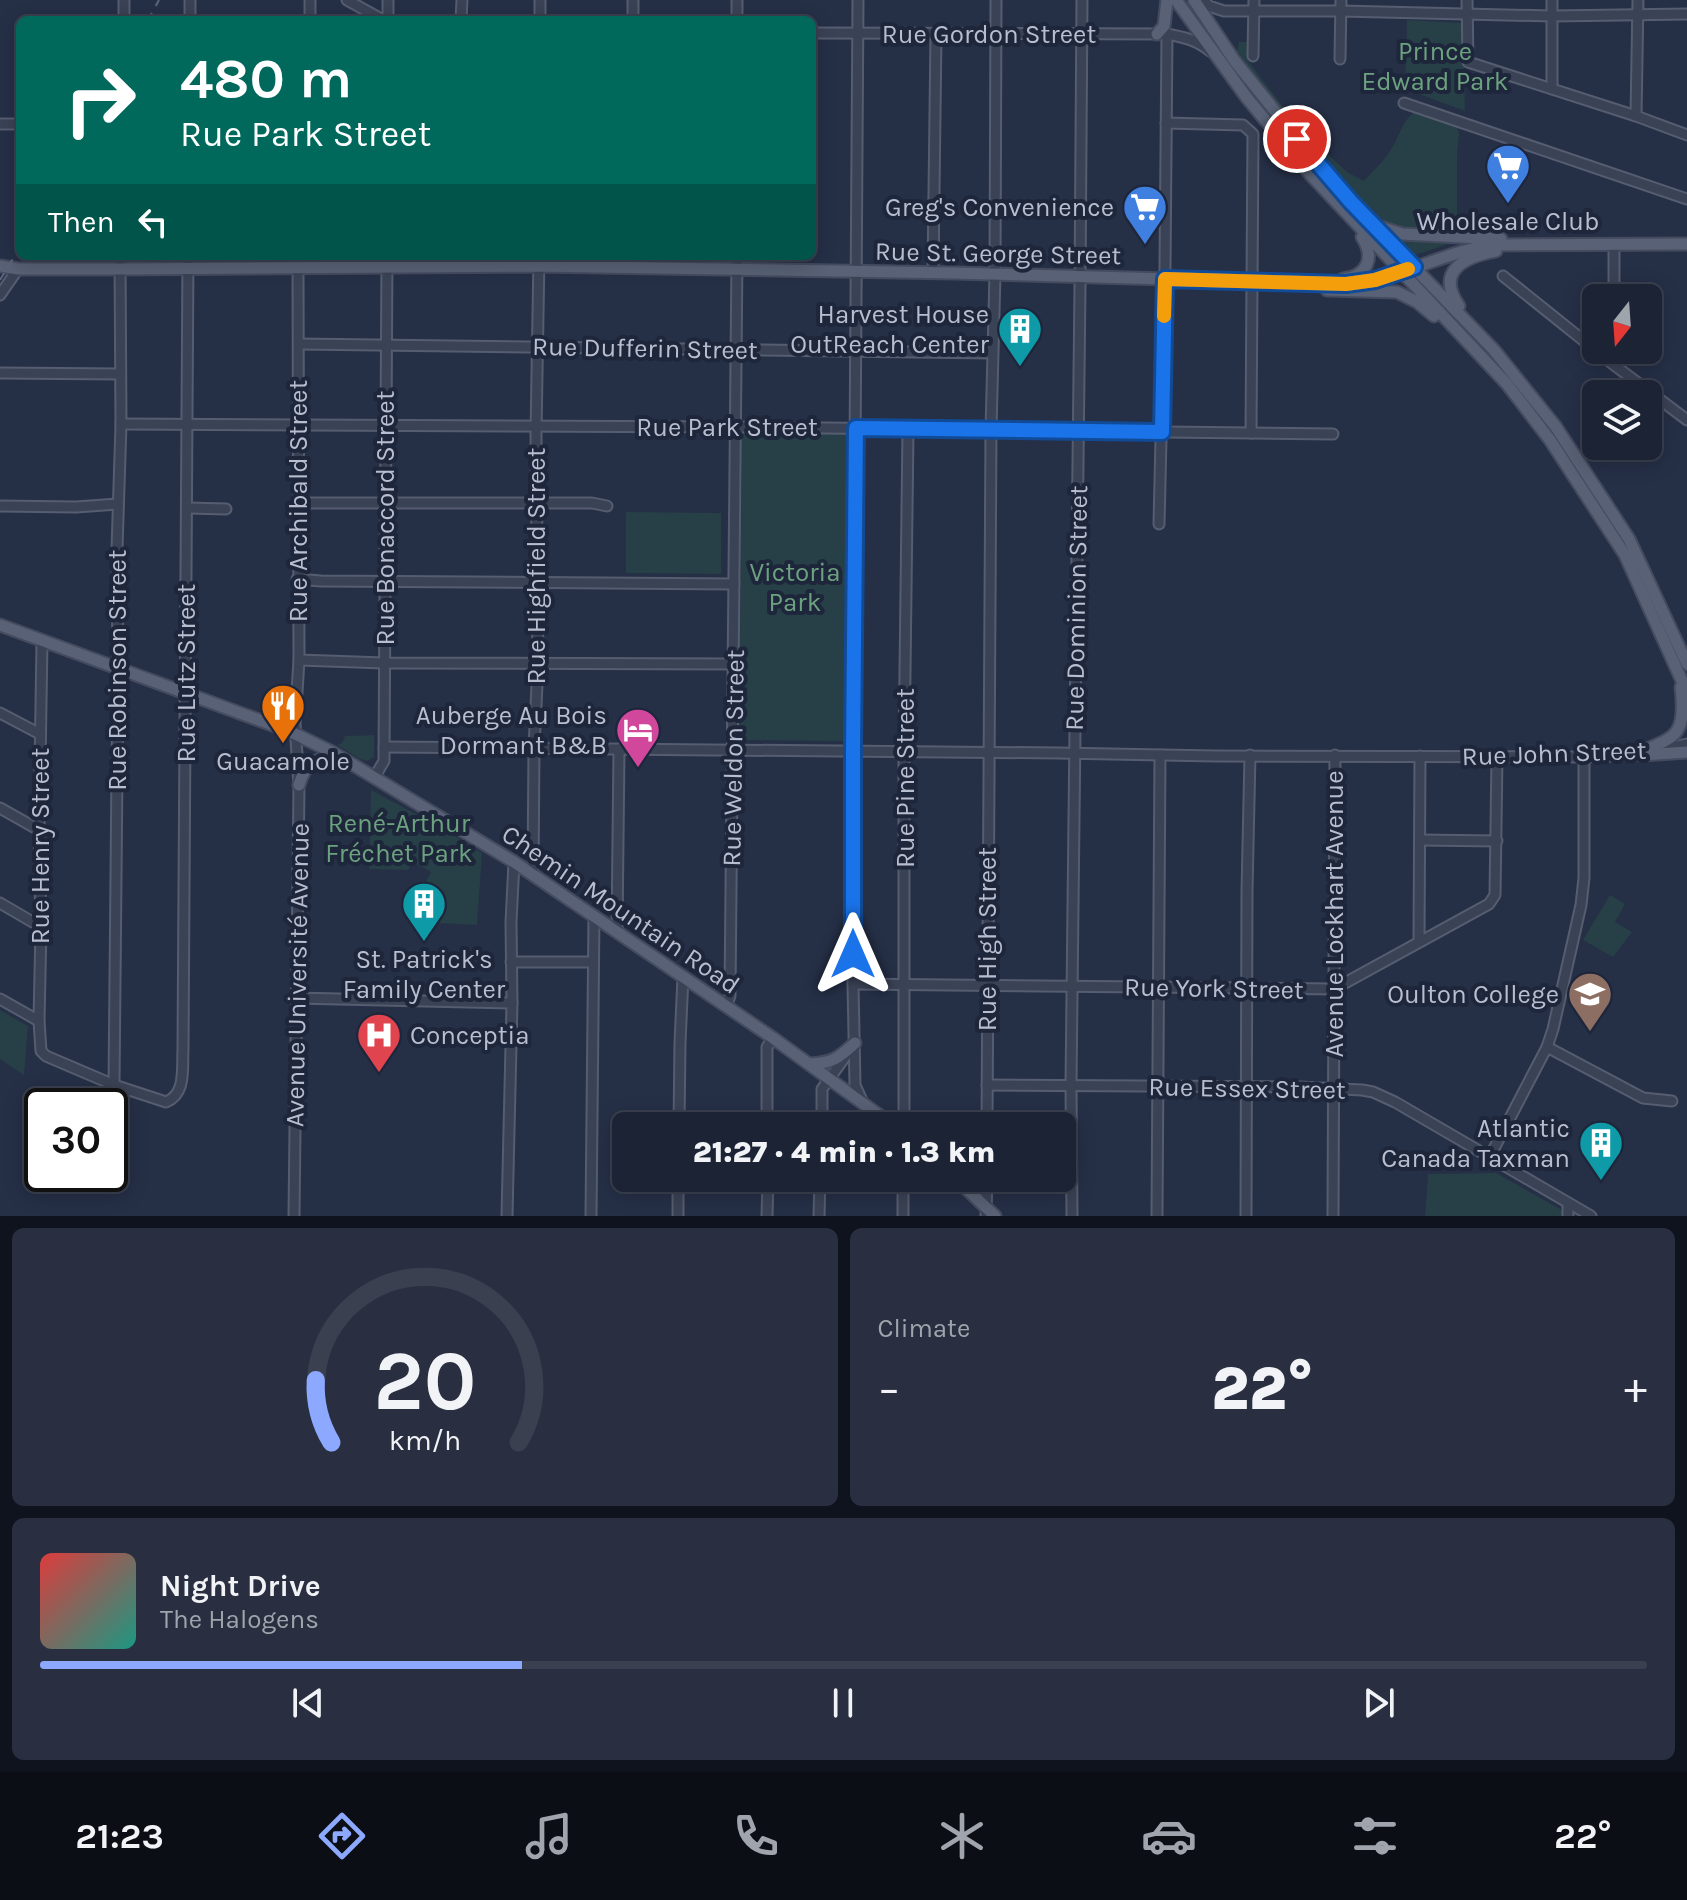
<!DOCTYPE html>
<meta charset="utf-8">
<style>
body{margin:0;font-family:Karla,sans-serif;background:#292f40;color:#f1f3f6;height:100vh;display:flex;flex-direction:column;font-size:30px;white-space:nowrap}
*{box-sizing:border-box;margin:0}
p{font-size:26px;color:#a0a4ac}
.icon{flex:none;width:44px;height:44px;fill:none;stroke:currentColor;stroke-width:2;stroke-linecap:round;stroke-linejoin:round}
.map{position:relative;height:1216px;overflow:hidden}
.side{display:flex;flex-direction:column;gap:12px;padding:12px;background:#0f131d;flex:1}
.side>*{flex:none}
.banner{position:absolute;left:16px;top:16px;width:800px;height:244px;border-radius:12px;box-shadow:0 4px 20px #0003,0 0 0 2px #3a404f;background:#00695c;color:#fff;overflow:hidden}
.needle{width:52px;rotate:197deg}
.controls{position:absolute;left:1582px;top:284px;display:grid;gap:16px}
.controls a{display:grid;place-items:center;width:80px;height:80px;border-radius:12px;background:#1c2334;box-shadow:0 4px 20px #0003,0 0 0 2px #3a404f;font-size:40px}
.speed{position:absolute;left:24px;top:1088px;display:flex;gap:16px;font-size:40px;font-weight:700;text-align:center}
.speed>*{display:grid;place-content:center;width:104px;height:104px;border-radius:50%;background:#1c2334;box-shadow:0 4px 20px #0003,0 0 0 2px #3a404f;line-height:1}
.speed .limit{border:4px solid #111;border-radius:12px;background:#fff;color:#111}
.pin{position:absolute;display:grid;place-items:center;width:68px;height:68px;color:#fff;margin:-34px;border:4px solid #fff;border-radius:50%;box-shadow:0 2px 8px #0007}
.me{position:absolute;width:88px;margin:-44px;rotate:0deg;stroke-linejoin:round;filter:drop-shadow(0 0 6px #0008)}
.turn{display:flex;align-items:center;gap:28px;height:168px;padding:0 32px;font-size:36px}
.turn .icon{width:104px;height:104px;stroke-width:2.5}
.turn b{display:block;font-size:56px;line-height:68px}
.then{display:flex;align-items:center;height:76px;padding:0 32px;background:#0003;gap:16px;font-size:30px}
.big{font-size:60px;font-weight:800;line-height:1.1}
.side .card{flex:1;display:flex;flex-direction:column;justify-content:center;gap:12px;min-width:0;padding:0 28px;border-radius:12px;background:#292f40}
.side .dial{align-items:center;gap:0}
.dial svg{height:208px;overflow:visible;fill:none;stroke:#3a404f;stroke-width:7;stroke-linecap:round;text-anchor:middle}
.dial text{fill:#f1f3f6;stroke:none}
.song{display:flex;align-items:center;gap:24px}
.cover{width:96px;height:96px;border-radius:12px;background:linear-gradient(135deg,hsl(0 70% 55%),hsl(170 70% 35%))}
.played{height:8px;border-radius:4px;background:linear-gradient(90deg,#8da9ff 30%,#3a404f 30%)}
.keys{display:flex;justify-content:space-around;direction:ltr}
.heat{display:flex;justify-content:space-between;align-items:center;font-size:44px;direction:ltr}
.side .tiles{flex:1;display:grid;gap:12px;grid-template-columns:1fr 1fr}
.card:last-child{grid-column:span 2}
.trip{position:absolute;left:612px;top:1112px;width:464px;height:80px;border-radius:12px;background:#1c2334;box-shadow:0 4px 20px #0003,0 0 0 2px #3a404f;font-weight:800;line-height:80px;text-align:center}
.tabs{display:flex;height:128px;justify-content:space-around;align-items:center;background:#0b0e15;color:#a0a4ac}
.tabs .icon{width:56px;height:56px}
.tabs .selected{color:#8da9ff}
.tabs b{font-size:36px;color:#f1f3f6}
.map>svg:first-child{display:block}
.green{fill:#273f47}
.lines{fill:none;stroke-linecap:round;stroke-linejoin:round}
.minor-casing{stroke:#565d70;stroke-width:13}
.major-casing{stroke:#444b5f;stroke-width:15}
.minor{stroke:#3a4255;stroke-width:9}
.major{stroke:#586175;stroke-width:11}
.rail{stroke:#5c657d;stroke-width:2;stroke-dasharray:8 8;stroke-linecap:butt}
.route-casing{stroke:#114b97;stroke-width:20}
.route{stroke:#1a73e8;stroke-width:14}
.slow{stroke:#f59e0b;stroke-width:14}
.labels{text-anchor:middle;stroke-width:8;stroke-linejoin:round;paint-order:stroke}
.street-label{font-size:26px;fill:#b8becf;stroke:#1e263b}
.park-label{font-size:26px;fill:#6da280;stroke:#1e263b}
.poi-label{font-size:26px;fill:#b8becf;stroke:#1e263b;text-anchor:end}
</style>
<div class="map">
<svg width="1687" height="1216" viewBox="0 0 1687 1216">
<rect width="100%" height="100%" fill="#252f46"/>
<g class="green">
<path d="M1407,20L1463,23L1465,111L1405,89Z"/>
<path d="M1239,42H1248V61L1289,114L1315,142L1347,172L1364,181C1374,170 1386,159 1393,146C1400,134 1402,122 1413,113H1422L1457,126L1459,134L1457,155V228C1438,228 1408,235 1390,227C1371,220 1351,191 1338,176C1303,135 1269,94 1237,51Z"/>
<path d="M1399,238L1454,242L1412,256L1398,242Z"/>
<path d="M742,433L850,434L847,741L739,740Z"/>
<path d="M626,512L721,513V574L626,573Z"/>
<path d="M374,735V757L367,761L360,759L337,745L342,743L345,736Z"/>
<path d="M371,790L438,826L482,853L477,925L418,922L437,889L426,882L431,872L413,862L408,870L369,869Z"/>
<path d="M1610,895L1625,904L1615,922L1632,932L1613,957L1583,940Z"/>
<path d="M0,1010L28,1026L24,1075L0,1059Z"/>
<path d="M1496,1173L1562,1210L1566,1216H1425L1428,1174Z"/>
</g>
<g class="lines">
<g class="minor-casing">
<g id="minor">
<path d="M347,0L383,20"/>
<path d="M858,0L853,751V984L855,1085L863,1103"/>
<path d="M1203,0L1209,6L1224,11H1341L1552,16L1687,14"/>
<path d="M1467,0L1468,62L1636,116L1687,135"/>
<path d="M124,20V0"/>
<path d="M190,20V0"/>
<path d="M310,20V0"/>
<path d="M388,20V0"/>
<path d="M461,20L462,0"/>
<path d="M540,20V0"/>
<path d="M633,20V0"/>
<path d="M737,20V0"/>
<path d="M812,33L1167,34C1183,37 1197,40 1210,51"/>
<path d="M1253,56L1254,0"/>
<path d="M1340,59L1341,0"/>
<path d="M1552,89V0"/>
<path d="M1404,103L1687,199"/>
<path d="M1636,116L1638,0"/>
<path d="M1166,123L1243,125L1253,134L1251,433"/>
<path d="M0,124H20"/>
<path d="M933,273L936,33"/>
<path d="M1503,276L1614,365L1687,420"/>
<path d="M0,295L18,269"/>
<path d="M1614,298V244"/>
<path d="M299,344L992,353"/>
<path d="M0,373L120,374"/>
<path d="M121,424L735,427L1333,434"/>
<path d="M297,503H592L607,506"/>
<path d="M0,506L76,507L118,504"/>
<path d="M188,508L226,509"/>
<path d="M1159,524L1165,269L1167,34"/>
<path d="M297,579L321,581L734,584"/>
<path d="M42,642L39,830L41,927L39,1021L41,1051L46,1056L114,1085L166,1102C186,1094 182,1070 183,1050L188,256"/>
<path d="M299,660L384,663L734,664"/>
<path d="M0,713L40,734"/>
<path d="M384,747L1059,753L1215,756L1584,757L1637,755"/>
<path d="M1659,750L1687,744"/>
<path d="M374,778L384,761L387,256"/>
<path d="M0,808L39,830"/>
<path d="M1420,840L1497,841"/>
<path d="M533,875L534,748L538,664L536,433L539,256"/>
<path d="M0,903L41,927"/>
<path d="M617,931L619,749"/>
<path d="M1419,941L1420,756"/>
<path d="M511,962H593"/>
<path d="M853,984L1334,989L1489,904L1495,895L1497,757"/>
<path d="M296,998L512,1003"/>
<path d="M0,999L39,1021"/>
<path d="M726,1006L730,996L737,256"/>
<path d="M1547,1047L1643,1098L1672,1101"/>
<path d="M114,1085L118,668L117,549L121,424L120,256"/>
<path d="M987,1085L1300,1087L1362,1090L1373,1092L1395,1102L1591,1216"/>
<path d="M679,1126L680,1043L683,977"/>
<path d="M767,1126V1047L773,1038"/>
<path d="M822,1126V1089L850,1050"/>
<path d="M904,1126V752L908,430"/>
<path d="M987,1126L991,430L995,274L996,0"/>
<path d="M1489,1158L1547,1047L1553,1029L1581,905L1584,878V757"/>
<path d="M294,1216L299,785L295,724L299,660L298,268"/>
<path d="M507,1216L512,1003L511,922L514,862"/>
<path d="M591,1216L594,916"/>
<path d="M678,1216V1178"/>
<path d="M767,1216L768,1178"/>
<path d="M819,1216L820,1178"/>
<path d="M903,1216V1178"/>
<path d="M986,1216L987,1178"/>
<path d="M1072,1216L1071,1085L1080,286L1082,0"/>
<path d="M1157,1216L1160,755"/>
<path d="M1246,1216L1247,891L1250,755"/>
<path d="M1333,1216L1335,755"/>
<path d="M1568,1216V1203"/>
</g>
</g>
<g class="major-casing">
<g id="major">
<path d="M1176,0L1247,98L1310,174L1507,384L1550,440L1625,555L1687,692"/>
<path d="M1194,0L1234,60L1316,162L1351,202L1494,350L1556,427L1629,539L1687,664"/>
<path d="M1157,34L1164,26L1167,0"/>
<path d="M1380,227L1402,234L1501,239"/>
<path d="M0,266L18,269H121L538,266L955,273L1346,284C1397,281 1442,252 1493,245L1687,244"/>
<path d="M1343,279C1368,276 1375,257 1362,237"/>
<path d="M1327,290L1397,292L1417,302L1434,316"/>
<path d="M1459,306C1435,271 1464,257 1496,251"/>
<path d="M0,625L289,731L332,752L514,862L773,1038L894,1126"/>
<path d="M1633,755C1675,737 1687,738 1681,687"/>
<path d="M1642,755L1687,752"/>
<path d="M299,785C306,761 315,757 339,759"/>
<path d="M809,1064C832,1063 838,1059 855,1043"/>
<path d="M955,1178L995,1216"/>
</g>
</g>
<use href="#minor" class="minor"/>
<use href="#major" class="major"/>
<g class="rail">
<path d="M148,20L159,0"/>
<path d="M0,280L20,247"/>
</g>
</g>
<g class="lines">
<g class="route-casing">
<path id="route" d="M853,954V751L856,428L1162,432L1165,279L1346,284L1375,280L1414,267L1351,202L1297,139"/>
</g>
<use href="#route" class="route"/>
<path class="slow" d="M1164,316L1165,279L1346,284L1375,280L1408,269"/>
</g>
<defs>
<g id="supermarket-pin" transform="scale(2.3)"><path d="M0 17L-7.5 6A9.5 9.5 0 1 1 7.5 6Z" fill="#3f7fe0" stroke="#1e263b"/><path d="M-6-5.5h2.5l.6 2H6L4.5 2H-2.5L-4.4-4H-6ZM-1.5 3.2a1.3 1.3 0 1 0 .1 0ZM3 3.2a1.3 1.3 0 1 0 .1 0Z" fill="#fff"/></g>
<g id="building-pin" transform="scale(2.3)"><path d="M0 17L-7.5 6A9.5 9.5 0 1 1 7.5 6Z" fill="#0f9aa8" stroke="#1e263b"/><path d="M-4-6H4V6H1V3H-1V6H-4ZM-2.5-4.3h1.7v1.8h-1.7ZM.8-4.3h1.7v1.8H.8ZM-2.5-1h1.7V.8h-1.7ZM.8-1h1.7V.8H.8Z" fill="#fff"/></g>
<g id="restaurant-pin" transform="scale(2.3)"><path d="M0 17L-7.5 6A9.5 9.5 0 1 1 7.5 6Z" fill="#e8710a" stroke="#1e263b"/><path d="M-5-6h1v4h1v-4h1v4h1v-4h1v5L-1.5 .5V6h-2V.5L-5-1ZM5-6V6H3V1.5H1.5Q1.5-4 5-6Z" fill="#fff"/></g>
<g id="hotel-pin" transform="scale(2.3)"><path d="M0 17L-7.5 6A9.5 9.5 0 1 1 7.5 6Z" fill="#d1479c" stroke="#1e263b"/><path d="M-6-4.5h1.5V1H6V5H4.5V3h-9V5H-6ZM-4 0a1.8 1.8 0 1 1 3.6 0ZM.5 0V-2.5h3Q6-2.5 6 0Z" fill="#fff"/></g>
<g id="university-pin" transform="scale(2.3)"><path d="M0 17L-7.5 6A9.5 9.5 0 1 1 7.5 6Z" fill="#8d6e63" stroke="#1e263b"/><path d="M0-5L7-2L0 1L-7-2ZM-4 1L0 2.5L4 1V4Q0 6-4 4Z" fill="#fff"/></g>
<g id="hospital-pin" transform="scale(2.3)"><path d="M0 17L-7.5 6A9.5 9.5 0 1 1 7.5 6Z" fill="#e0444e" stroke="#1e263b"/><path d="M-5-5h3v3.5h4V-5h3V5h-3V1.5h-4V5h-3Z" fill="#fff"/></g>
</defs>
<g fill-rule="evenodd">
<use href="#supermarket-pin" x="1508" y="166"/>
<use href="#supermarket-pin" x="1145" y="207"/>
<use href="#building-pin" x="1020" y="329"/>
<use href="#restaurant-pin" x="283" y="706"/>
<use href="#hotel-pin" x="638" y="730"/>
<use href="#building-pin" x="424" y="904"/>
<use href="#university-pin" x="1590" y="994"/>
<use href="#hospital-pin" x="379" y="1035"/>
<use href="#building-pin" x="1601" y="1143"/>
</g>
<g class="labels">
<g class="street-label">
<text x="989" y="43">Rue Gordon Street</text>
<text transform="translate(998 253) rotate(1)" y="9">Rue St. George Street</text>
<text transform="translate(645 348) rotate(1)" y="9">Rue Dufferin Street</text>
<text x="727" y="436">Rue Park Street</text>
<text transform="translate(298 501) rotate(-90)" y="9">Rue Archibald Street</text>
<text transform="translate(385 518) rotate(-90)" y="9">Rue Bonaccord Street</text>
<text transform="translate(536 566) rotate(-90)" y="9">Rue Highfield Street</text>
<text transform="translate(1076 608) rotate(-89)" y="9">Rue Dominion Street</text>
<text transform="translate(117 670) rotate(-90)" y="9">Rue Robinson Street</text>
<text transform="translate(186 673) rotate(-90)" y="9">Rue Lutz Street</text>
<text transform="translate(1554 753) rotate(-2)" y="9">Rue John Street</text>
<text transform="translate(733 758) rotate(-89)" y="9">Rue Weldon Street</text>
<text transform="translate(905 778) rotate(-90)" y="9">Rue Pine Street</text>
<text transform="translate(40 846) rotate(-90)" y="9">Rue Henry Street</text>
<text transform="translate(621 909) rotate(34)" y="9">Chemin Mountain Road</text>
<text transform="translate(1334 914) rotate(-90)" y="9">Avenue Lockhart Avenue</text>
<text transform="translate(987 939) rotate(-90)" y="9">Rue High Street</text>
<text transform="translate(297 975) rotate(-89)" y="9">Avenue Université Avenue</text>
<text transform="translate(1214 988) rotate(1)" y="9">Rue York Street</text>
<text transform="translate(1247 1088) rotate(1)" y="9">Rue Essex Street</text>
</g>
<g class="park-label">
<text x="1435" y="60">Prince<tspan x="1435" dy="30">Edward Park</tspan></text>
<text x="795" y="581">Victoria<tspan x="795" dy="30">Park</tspan></text>
<text x="399" y="832">René-Arthur<tspan x="399" dy="30">Fréchet Park</tspan></text>
</g>
<g class="poi-label">
<text x="1114" y="216">Greg's Convenience</text>
<text x="1508" y="230" text-anchor="middle">Wholesale Club</text>
<text x="989" y="323">Harvest House<tspan x="989" dy="30">OutReach Center</tspan></text>
<text x="607" y="724">Auberge Au Bois<tspan x="607" dy="30">Dormant B&amp;B</tspan></text>
<text x="283" y="770" text-anchor="middle">Guacamole</text>
<text x="424" y="968" text-anchor="middle">St. Patrick's<tspan x="424" dy="30">Family Center</tspan></text>
<text x="1559" y="1003">Oulton College</text>
<text x="410" y="1044" text-anchor="start">Conceptia</text>
<text x="1570" y="1137">Atlantic<tspan x="1570" dy="30">Canada Taxman</tspan></text>
</g>
</g>
</svg>
<div class="controls">
<a><svg class="needle" viewBox="-14 -14 28 28"><path d="M0-13l5 13h-10z" fill="#e53935"/><path d="M0 13l5-13h-10z" fill="#a0a4ac"/></svg></a>
<a><svg class="icon" aria-label="layers" viewBox="0 0 24 24"><path d="M12 4l9 5-9 5-9-5zM3 14l9 5 9-5"/></svg></a>
</div>
<div class="speed"><div class="limit">30</div></div>
<div class="pin" style="left:1297px;top:139px;background:#d93025"><svg class="icon" aria-label="arrive" viewBox="0 0 24 24"><path d="M6 21V4h12l-3 4 3 4H6"/></svg></div>
<svg class="me" style="left:853px;top:954px" viewBox="-20 -20 40 40"><path d="M0-17L14 15 0 8-14 15z" fill="#1a73e8" stroke="#fff" stroke-width="4"/></svg>
<div class="trip">21:27 · 4 min · 1.3 km</div>
<div class="banner">
<div class="turn"><svg class="icon" aria-label="right" viewBox="0 0 24 24"><path d="M7 20v-9h11M14 6l5 5-5 5"/></svg><div><b>480 m</b>Rue Park Street</div></div>
<div class="then">Then<svg class="icon" aria-label="left" viewBox="0 0 24 24"><path d="M17 20v-9H6M10 6l-5 5 5 5"/></svg></div>
</div>
</div>
<section class="side">
<div class="tiles">
<div class="card dial"><svg viewBox="0 0 100 80">
<path d="M14 69A42 42 0 1 1 86 69"/>
<path d="M14 69A42 42 0 0 1 8 45" stroke="#8da9ff"/>
<text x="50" y="56" font-size="32" font-weight="700">20</text>
<text x="50" y="72" font-size="11">km/h</text>
</svg></div>
<div class="card"><p>Climate</p>
<div class="heat"><a>−</a><b class="big">22°</b><a>+</a></div>
</div>
<div class="card">
<div class="song"><i class="cover"></i><div><b>Night Drive</b><p>The Halogens</p></div></div>
<div class="played"></div>
<div class="keys"><svg class="icon" aria-label="previous" viewBox="0 0 24 24"><path d="M18 5L8 12l10 7zM5 5v14"/></svg><svg class="icon" aria-label="pause" viewBox="0 0 24 24"><path d="M8 5v14M16 5v14"/></svg><svg class="icon" aria-label="next" viewBox="0 0 24 24"><path d="M6 5l10 7-10 7zM19 5v14"/></svg></div>
</div>
</div>
</section>
<nav class="tabs">
<b>21:23</b>
<svg class="icon selected" aria-label="directions" viewBox="0 0 24 24"><path d="M12 3l9 9-9 9-9-9zM9 14v-3h6M13 9l2 2-2 2"/></svg>
<svg class="icon" aria-label="music" viewBox="0 0 24 24"><path d="M9 18V5l10-2v13"/><circle cx="6" cy="18" r="3"/><circle cx="16" cy="16" r="3"/></svg>
<svg class="icon" aria-label="phone" viewBox="0 0 24 24"><path d="M5 4h4l2 5-3 2q2 4 5 5l2-3 5 2v4C11 20 4 13 5 4z"/></svg>
<svg class="icon" aria-label="climate" viewBox="0 0 24 24"><path d="M12 3v18M4 7l16 10M4 17L20 7"/></svg>
<svg class="icon" aria-label="car" viewBox="0 0 24 24"><path d="M5 17H2v-5l4-1 3-4h7l3 4 3 1v5h-3M9 17h6M6 11h13"/><circle cx="7" cy="17" r="2"/><circle cx="17" cy="17" r="2"/></svg>
<svg class="icon" aria-label="filters" viewBox="0 0 24 24"><path d="M4 7h16M4 17h16"/><circle cx="9" cy="7" r="2"/><circle cx="15" cy="17" r="2"/></svg>
<b>22°</b>
</nav>
